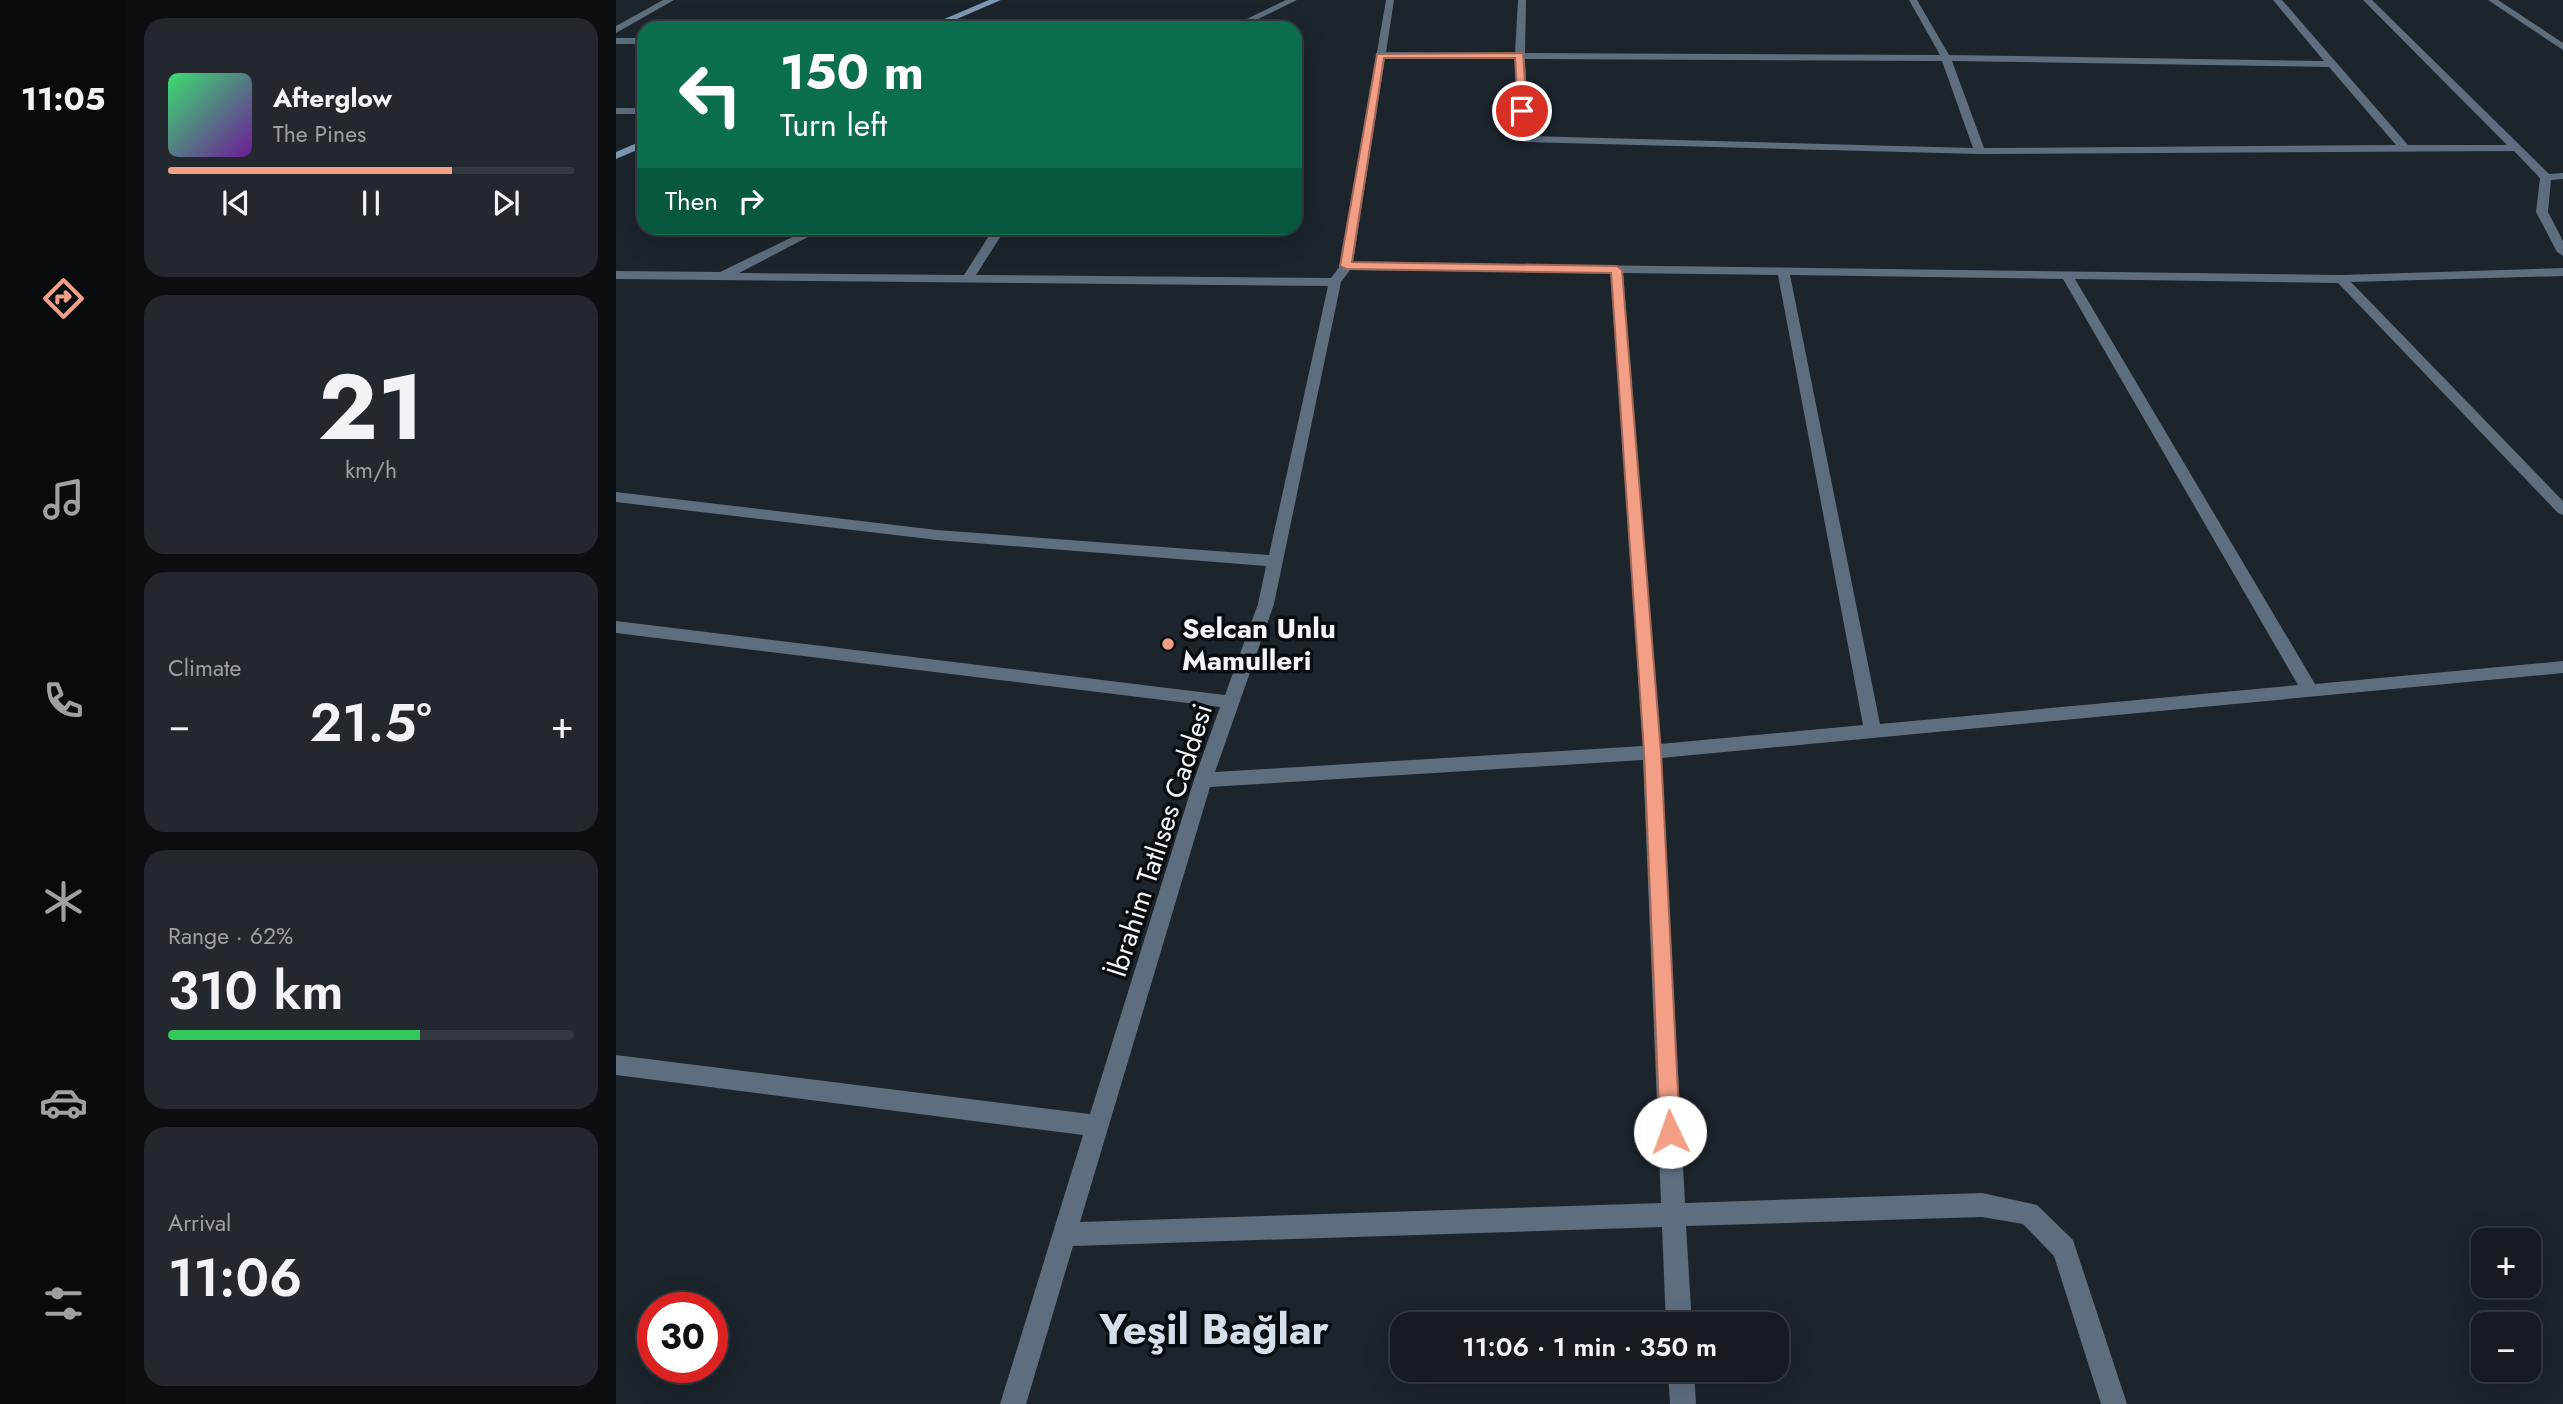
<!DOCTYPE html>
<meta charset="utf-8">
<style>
body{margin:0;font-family:Jost,sans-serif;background:#22282e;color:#f1f3f6;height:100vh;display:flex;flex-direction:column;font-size:26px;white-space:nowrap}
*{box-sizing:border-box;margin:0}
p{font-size:23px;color:#9da1a5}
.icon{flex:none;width:38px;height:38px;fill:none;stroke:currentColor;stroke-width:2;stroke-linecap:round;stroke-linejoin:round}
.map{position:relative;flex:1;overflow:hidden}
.details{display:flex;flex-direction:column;gap:18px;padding:18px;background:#0c0f12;width:490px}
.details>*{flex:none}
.banner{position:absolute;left:21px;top:21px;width:665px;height:214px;border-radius:21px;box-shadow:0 7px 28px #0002,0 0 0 2px #34393f;background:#0b6e4f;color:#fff;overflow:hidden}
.buttons{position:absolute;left:1855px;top:1228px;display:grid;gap:14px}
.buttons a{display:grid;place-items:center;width:70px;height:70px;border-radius:14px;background:#151b21;box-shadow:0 7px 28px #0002,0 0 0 2px #34393f;font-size:35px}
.speed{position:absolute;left:21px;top:1292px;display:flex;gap:14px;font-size:35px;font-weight:700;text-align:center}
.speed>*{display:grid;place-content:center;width:91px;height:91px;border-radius:50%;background:#151b21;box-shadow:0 7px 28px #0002,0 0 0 2px #34393f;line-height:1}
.speed .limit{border:10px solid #d22;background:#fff;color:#111}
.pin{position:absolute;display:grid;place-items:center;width:60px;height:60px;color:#fff;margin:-30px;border:4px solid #fff;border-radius:50%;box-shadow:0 2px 7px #0007}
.me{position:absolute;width:77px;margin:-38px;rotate:357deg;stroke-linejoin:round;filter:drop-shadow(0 0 5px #0008)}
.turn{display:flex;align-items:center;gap:24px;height:147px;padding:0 28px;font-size:32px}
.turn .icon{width:91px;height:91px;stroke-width:2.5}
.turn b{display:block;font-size:49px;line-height:60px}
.then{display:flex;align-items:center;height:66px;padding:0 28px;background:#0003;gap:14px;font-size:26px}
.big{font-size:52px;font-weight:600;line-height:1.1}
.details .widget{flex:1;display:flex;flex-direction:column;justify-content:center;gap:10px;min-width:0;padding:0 24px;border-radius:21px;background:#22282e}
.details .dial{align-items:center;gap:0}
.dial b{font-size:91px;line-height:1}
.song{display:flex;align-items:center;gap:21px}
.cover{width:84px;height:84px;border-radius:10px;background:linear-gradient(135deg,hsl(140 70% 55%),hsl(280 70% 35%))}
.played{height:7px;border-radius:4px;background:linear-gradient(90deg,#f39f86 70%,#34393f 70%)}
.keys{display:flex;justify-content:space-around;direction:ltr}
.heat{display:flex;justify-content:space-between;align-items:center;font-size:38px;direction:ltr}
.charge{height:10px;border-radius:5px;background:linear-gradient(90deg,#34c759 62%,#34393f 0)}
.trip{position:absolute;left:774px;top:1312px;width:399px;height:70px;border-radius:21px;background:#151b21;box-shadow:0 7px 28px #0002,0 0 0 2px #34393f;font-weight:600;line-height:70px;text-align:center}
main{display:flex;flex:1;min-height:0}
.tab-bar{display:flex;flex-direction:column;width:126px;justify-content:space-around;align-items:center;background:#080b0d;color:#9da1a5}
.tab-bar .icon{width:49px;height:49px}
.tab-bar .current{color:#f39f86}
.tab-bar b{font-size:32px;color:#f1f3f6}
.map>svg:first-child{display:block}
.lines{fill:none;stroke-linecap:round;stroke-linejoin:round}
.minor{fill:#5d6e7e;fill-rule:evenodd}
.secondary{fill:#7e99b3;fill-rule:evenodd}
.route{fill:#f39f86;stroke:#9e6757;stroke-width:2}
.poi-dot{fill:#f39f86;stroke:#090d10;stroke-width:2.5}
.labels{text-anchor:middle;stroke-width:7;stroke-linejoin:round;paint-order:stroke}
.poi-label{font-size:28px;font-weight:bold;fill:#eff5fa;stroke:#090d10;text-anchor:start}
.street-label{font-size:28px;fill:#eff5fa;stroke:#090d10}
.near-district-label{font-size:42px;font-weight:bold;fill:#d4dfea;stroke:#090d10}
</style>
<main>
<nav class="tab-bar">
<b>11:05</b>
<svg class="icon current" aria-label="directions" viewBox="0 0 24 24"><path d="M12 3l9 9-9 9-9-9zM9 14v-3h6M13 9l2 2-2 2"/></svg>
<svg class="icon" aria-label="music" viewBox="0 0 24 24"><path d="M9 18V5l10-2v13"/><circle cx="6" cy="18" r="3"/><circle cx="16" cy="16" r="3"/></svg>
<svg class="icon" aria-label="phone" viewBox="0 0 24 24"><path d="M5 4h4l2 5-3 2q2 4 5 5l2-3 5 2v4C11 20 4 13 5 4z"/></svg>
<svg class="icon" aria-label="climate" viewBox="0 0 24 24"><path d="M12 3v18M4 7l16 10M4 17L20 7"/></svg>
<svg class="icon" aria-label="car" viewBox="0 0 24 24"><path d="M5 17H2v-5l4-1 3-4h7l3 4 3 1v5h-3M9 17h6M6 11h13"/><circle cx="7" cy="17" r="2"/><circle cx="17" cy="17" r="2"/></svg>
<svg class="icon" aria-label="filters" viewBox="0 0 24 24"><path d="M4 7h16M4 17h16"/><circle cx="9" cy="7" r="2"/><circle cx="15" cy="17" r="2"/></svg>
</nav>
<section class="details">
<div class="widget">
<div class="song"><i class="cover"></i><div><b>Afterglow</b><p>The Pines</p></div></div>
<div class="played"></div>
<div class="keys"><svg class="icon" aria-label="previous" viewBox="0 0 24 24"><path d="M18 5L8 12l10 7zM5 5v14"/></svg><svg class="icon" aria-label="pause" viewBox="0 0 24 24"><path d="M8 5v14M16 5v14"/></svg><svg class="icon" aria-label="next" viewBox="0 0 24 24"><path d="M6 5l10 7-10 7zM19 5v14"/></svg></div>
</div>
<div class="widget dial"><b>21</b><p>km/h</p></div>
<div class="widget"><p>Climate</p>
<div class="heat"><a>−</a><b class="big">21.5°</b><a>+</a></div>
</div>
<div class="widget"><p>Range · 62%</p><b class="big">310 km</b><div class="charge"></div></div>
<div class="widget"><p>Arrival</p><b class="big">11:06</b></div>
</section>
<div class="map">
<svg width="1947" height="1404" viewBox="0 0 1947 1404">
<rect width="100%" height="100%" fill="#1c242c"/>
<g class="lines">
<g class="minor">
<path d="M47,0H58L0,33V26Z"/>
<path d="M670,0H681L624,28H612Z"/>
<path d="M770,0H778L770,52L899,53L902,0H910L909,53L1324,55L1293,0H1301L1333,55L1708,61L1657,0H1666L1792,145H1891L1747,0H1756L1933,174L1947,173V179L1935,180L1932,212L1947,241V256L1941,252L1920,212L1924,178L1898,151L1364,154L908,142L903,139L899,59L769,58L737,262L1725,275L1947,268V276L1735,282L1947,501V515L1942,513L1722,283L1459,279L1699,684L1947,661V673L1045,758L1069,1203L1366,1193L1421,1205L1457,1240L1511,1404H1485L1438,1256L1407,1224L1366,1217L1070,1226L1076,1325H1050L1046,1227L457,1246L410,1404H384L467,1135L0,1075V1055L474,1114L578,780L604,707L0,633V621L609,695L642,604L650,566L321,540L0,502V492L321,530L653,555L712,286L0,279V271L104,272L195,228H209L123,273L348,275L378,228H390L360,275L715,278L724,266ZM909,59L1326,61L1357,148L913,136ZM1336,61L1713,67L1780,145L1368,148ZM734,270L995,273L1027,746L599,772L658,604L725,282ZM1007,273L1162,275L1247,725L1044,744ZM1174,275L1447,279L1682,685L1264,724ZM1027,760L1045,1203L464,1222L594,787Z"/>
<path d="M1872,0H1882L1947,43V50Z"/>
<rect x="0" y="38" width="28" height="6"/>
<rect x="0" y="108" width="28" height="6"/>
<path d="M1052,1370H1078L1080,1404H1054Z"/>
</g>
<g class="secondary">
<path d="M373,0H385L320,28H307Z"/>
<path d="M28,140V147L0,159V152Z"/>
</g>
</g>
<path class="route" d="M907,53L911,111L906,114L902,111L899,58H768L736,262L1001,266L1006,270L1045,752L1064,1132L1061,1139L1054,1142L1047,1139L1044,1132L1028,752L995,273L730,269L724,266L761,54Z"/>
<circle class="poi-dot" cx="552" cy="644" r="7"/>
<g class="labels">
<g class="poi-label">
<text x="566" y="638">Selcan Unlu<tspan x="566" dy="32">Mamulleri</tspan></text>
</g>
<g class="street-label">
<text transform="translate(543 840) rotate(-72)" y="10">İbrahim Tatlıses Caddesi</text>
</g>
<g class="near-district-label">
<text x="598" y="1344">Yeşil Bağlar</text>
</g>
</g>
</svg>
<div class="buttons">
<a>+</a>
<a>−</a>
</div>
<div class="speed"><div class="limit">30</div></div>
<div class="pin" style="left:906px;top:111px;background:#d93025"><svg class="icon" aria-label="arrive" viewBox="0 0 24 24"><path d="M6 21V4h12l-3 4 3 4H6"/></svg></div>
<svg class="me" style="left:1054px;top:1132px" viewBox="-20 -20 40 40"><circle r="19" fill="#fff"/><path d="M0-13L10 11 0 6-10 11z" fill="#f39f86"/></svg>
<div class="trip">11:06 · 1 min · 350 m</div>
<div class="banner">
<div class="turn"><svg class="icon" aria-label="left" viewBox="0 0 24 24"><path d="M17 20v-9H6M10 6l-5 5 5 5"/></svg><div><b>150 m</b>Turn left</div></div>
<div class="then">Then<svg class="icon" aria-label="right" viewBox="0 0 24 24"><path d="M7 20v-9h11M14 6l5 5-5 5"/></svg></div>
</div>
</div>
</main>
